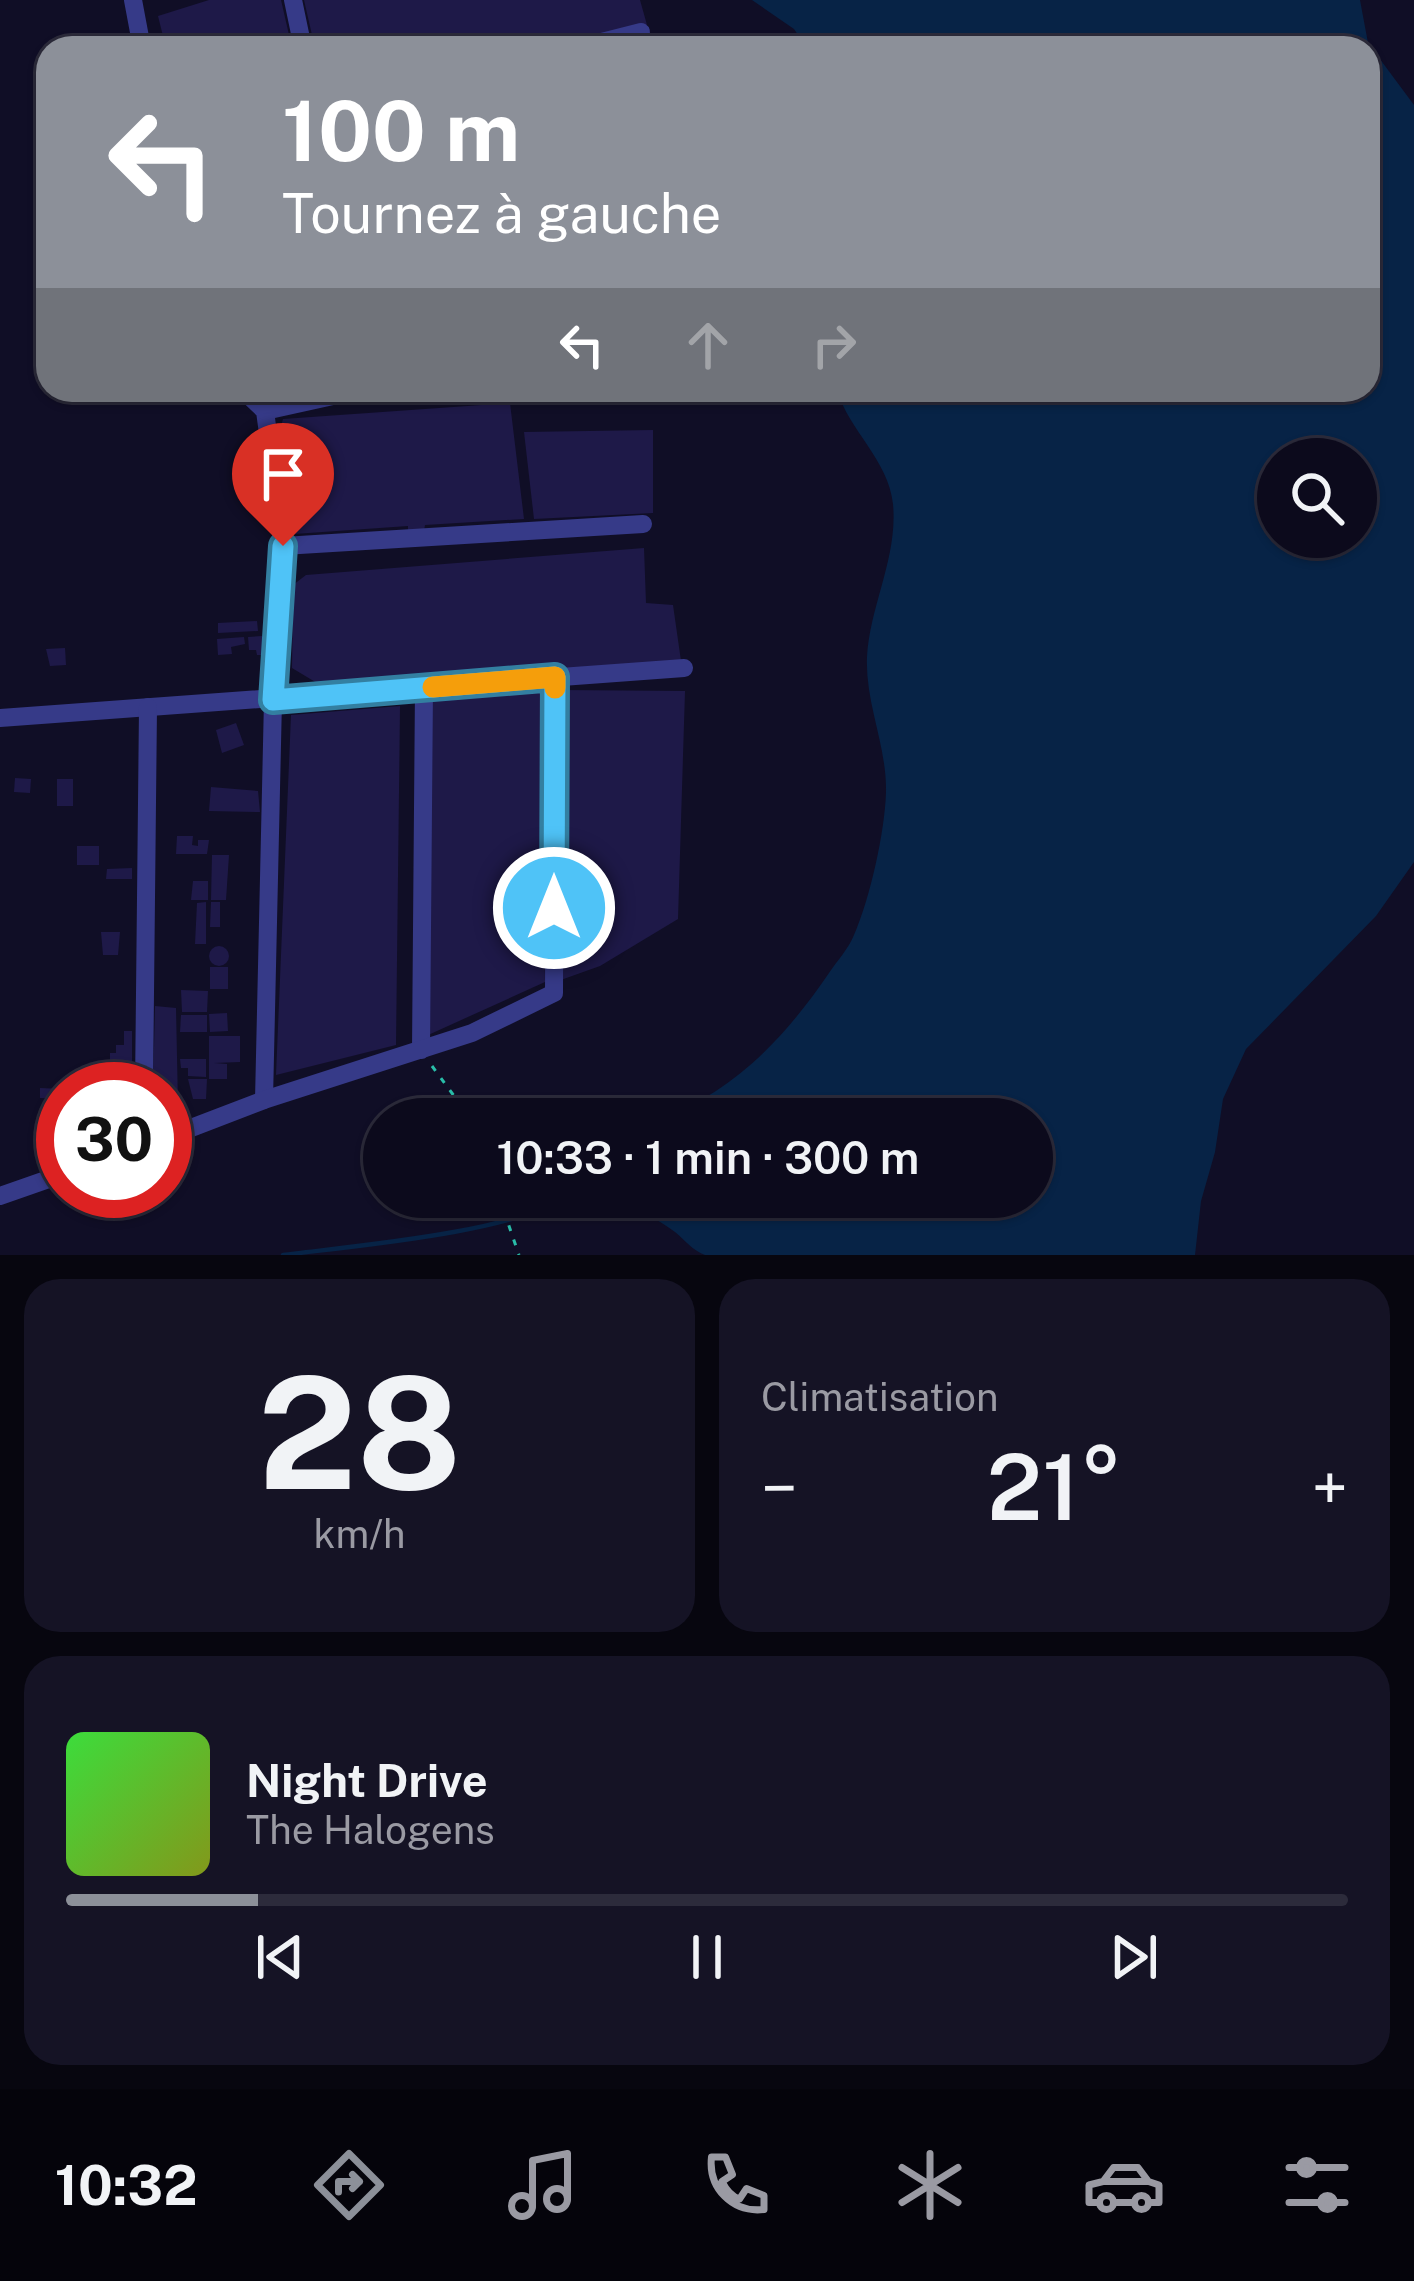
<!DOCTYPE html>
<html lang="fr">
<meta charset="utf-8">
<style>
body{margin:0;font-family:"Public Sans",sans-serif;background:#151325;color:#f1f3f6;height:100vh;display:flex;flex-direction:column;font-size:45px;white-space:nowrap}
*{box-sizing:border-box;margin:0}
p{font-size:39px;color:#9a9aa3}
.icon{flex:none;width:66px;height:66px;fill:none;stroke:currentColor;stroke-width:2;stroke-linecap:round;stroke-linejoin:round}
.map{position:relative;height:1255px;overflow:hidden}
.side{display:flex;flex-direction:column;gap:24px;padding:24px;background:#07060f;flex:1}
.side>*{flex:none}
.hud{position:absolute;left:36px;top:36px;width:1344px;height:366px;border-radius:36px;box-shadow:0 3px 9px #0004,0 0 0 3px #2c2b3b;background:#8c9099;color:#fff;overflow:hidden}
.buttons{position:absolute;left:1257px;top:438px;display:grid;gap:24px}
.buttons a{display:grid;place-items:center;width:120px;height:120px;border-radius:50%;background:#0c0a1c;box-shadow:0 3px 9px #0004,0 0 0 3px #2c2b3b;font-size:60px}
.speed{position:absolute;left:36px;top:1062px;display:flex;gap:24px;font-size:60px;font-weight:700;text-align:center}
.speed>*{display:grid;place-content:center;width:156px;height:156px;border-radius:50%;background:#0c0a1c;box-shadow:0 3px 9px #0004,0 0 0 3px #2c2b3b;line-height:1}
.speed .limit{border:18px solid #d22;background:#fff;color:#111}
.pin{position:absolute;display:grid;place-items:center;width:102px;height:102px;color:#fff;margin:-123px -51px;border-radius:50% 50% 50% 0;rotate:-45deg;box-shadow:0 0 12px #0007}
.pin .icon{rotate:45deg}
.me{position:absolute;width:132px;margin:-66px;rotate:0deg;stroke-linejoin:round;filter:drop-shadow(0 0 9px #0008)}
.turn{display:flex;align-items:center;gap:42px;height:252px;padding:0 48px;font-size:54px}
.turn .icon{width:156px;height:156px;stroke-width:2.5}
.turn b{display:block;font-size:84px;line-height:102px}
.lanes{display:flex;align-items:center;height:114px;padding:0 48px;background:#0003;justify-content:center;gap:60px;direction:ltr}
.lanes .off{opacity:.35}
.big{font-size:90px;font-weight:600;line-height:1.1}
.side .tile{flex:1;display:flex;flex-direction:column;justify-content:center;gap:18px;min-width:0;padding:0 42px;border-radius:36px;background:#151325}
.side .dial{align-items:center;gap:0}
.dial b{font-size:156px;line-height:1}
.song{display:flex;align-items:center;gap:36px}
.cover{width:144px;height:144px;border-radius:18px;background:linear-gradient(135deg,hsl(120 70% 55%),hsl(70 70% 35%))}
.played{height:12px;border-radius:6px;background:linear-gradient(90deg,#8c9099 15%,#2c2b3b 15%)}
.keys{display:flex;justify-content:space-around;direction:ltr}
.heat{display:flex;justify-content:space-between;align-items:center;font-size:66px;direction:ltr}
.side .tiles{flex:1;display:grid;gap:24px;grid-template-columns:1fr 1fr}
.tile:last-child{grid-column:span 2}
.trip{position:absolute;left:363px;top:1098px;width:690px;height:120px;border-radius:60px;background:#0c0a1c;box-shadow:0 3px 9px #0004,0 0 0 3px #2c2b3b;font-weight:600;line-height:120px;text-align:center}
.tab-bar{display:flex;height:192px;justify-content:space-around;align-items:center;background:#05040b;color:#9a9aa3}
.tab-bar .icon{width:84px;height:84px}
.tab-bar .active{color:#8c9099}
.tab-bar b{font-size:54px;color:#f1f3f6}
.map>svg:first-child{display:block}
.water{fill:#072346;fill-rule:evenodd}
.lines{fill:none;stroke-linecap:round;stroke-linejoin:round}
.stream{stroke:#072346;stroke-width:4.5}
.building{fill:#1e1948}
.path{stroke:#29bda8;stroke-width:3;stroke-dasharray:6 9;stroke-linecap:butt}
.minor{stroke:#363a88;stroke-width:18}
.route-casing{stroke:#337fa1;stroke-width:30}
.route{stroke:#4fc3f7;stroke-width:21}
.slow{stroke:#f59e0b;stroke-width:21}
</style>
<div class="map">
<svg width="1414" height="1255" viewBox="0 0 1414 1255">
<rect width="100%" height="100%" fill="#100e26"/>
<path class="water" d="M752,0H1360L1368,43L1414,105V862L1376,916L1246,1049L1223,1099L1215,1152L1201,1201L1195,1255H705C692,1250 686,1241 675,1232C643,1208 615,1202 578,1218L552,1206L550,1197H1032V1119H658C733,1094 786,1036 829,973C837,961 849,948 854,935C870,899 885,831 886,792C887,746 865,703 867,657C870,605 898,557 893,504C888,459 849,431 837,390H1368V48H807L794,29ZM1278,459H1356V537H1278Z"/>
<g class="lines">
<path class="stream" d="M283,1255C344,1247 520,1232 562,1197"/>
</g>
<g class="building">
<path d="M209,0H281L292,48H166L158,16Z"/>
<path d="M304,0H640L647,25L555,48H315Z"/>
<path d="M510,403L524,519L425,525L424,531H408V526L294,534L278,437L283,419Z"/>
<path d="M653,430V513L534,519L524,432Z"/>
<path d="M644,548L646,603L673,605L681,661L317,683L292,668L293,585L306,575Z"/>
<path d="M257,621L258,631L218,633V623Z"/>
<path d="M262,636L264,655H257L256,650H249L248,637Z"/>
<path d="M244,637L245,644L231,647L232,654L218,655L217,639Z"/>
<path d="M65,648L66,665L50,666L46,649Z"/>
<path d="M559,690L685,691L678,919L600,966L558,981Z"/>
<path d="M542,691L545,982L426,1036V695Z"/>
<path d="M400,706L396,1045L276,1075L291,715Z"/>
<path d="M236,723L244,745L222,753L216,730Z"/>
<path d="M15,778L31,779L30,793L14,792Z"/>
<rect x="57" y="779" width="16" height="27"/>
<path d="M211,787L258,791L260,812L209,811Z"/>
<path d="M177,836H193L192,845L198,846V840H209L207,854H176Z"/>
<rect x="77" y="846" width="22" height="19"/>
<path d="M212,855H229L226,900H211Z"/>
<path d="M132,868V879H106L107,869Z"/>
<path d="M193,881H208V900H191Z"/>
<path d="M206,902V944H195L197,903Z"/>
<path d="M211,902H220V927H210Z"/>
<path d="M101,932H120L118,955H103Z"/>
<circle cx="219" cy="956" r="10"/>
<rect x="210" y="967" width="18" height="22"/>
<path d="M181,990L208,991L207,1012H182Z"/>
<path d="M155,1006L176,1008L178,1104L165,1106V1089H153Z"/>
<path d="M227,1013L228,1031L210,1032L209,1014Z"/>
<path d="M181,1015H207V1032H180Z"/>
<path d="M124,1031H132V1074L123,1075V1063L110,1064V1053H116V1045H124Z"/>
<path d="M209,1036H240V1062L214,1063L227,1064V1079H209Z"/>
<path d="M180,1059H206V1077L188,1076V1068H181Z"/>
<path d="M188,1079H207L206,1099H193Z"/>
<path d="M40,1088L63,1089V1099L40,1098Z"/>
</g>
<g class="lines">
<g class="path">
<path d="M432,1066L471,1119"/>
<path d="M499,1197L519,1255"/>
</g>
<g class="minor">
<path d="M133,0L142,48"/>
<path d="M293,0L303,48"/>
<path d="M578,48L641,32"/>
<path d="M243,390L265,411L283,546L273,700L264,1100"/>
<path d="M426,390H540"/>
<path d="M265,411L360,390"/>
<path d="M283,546L643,524"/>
<path d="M0,718L684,668"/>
<path d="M421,1050L424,687"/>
<path d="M144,1089L148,707"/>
<path d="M165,1138L264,1100L472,1033L554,993L555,677"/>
<path d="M0,1196L63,1174"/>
</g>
</g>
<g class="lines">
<g class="route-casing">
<path id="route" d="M283,546L273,700L555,677L554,908"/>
</g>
<use href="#route" class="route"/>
<path class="slow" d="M433,687L555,677V688"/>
</g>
</svg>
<div class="buttons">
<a><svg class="icon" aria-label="search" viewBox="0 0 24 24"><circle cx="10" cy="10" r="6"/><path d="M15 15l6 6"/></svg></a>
</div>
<div class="speed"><div class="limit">30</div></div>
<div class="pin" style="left:283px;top:546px;background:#d93025"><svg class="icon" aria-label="arrive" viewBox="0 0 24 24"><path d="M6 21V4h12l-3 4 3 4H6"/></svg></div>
<svg class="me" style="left:554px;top:908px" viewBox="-20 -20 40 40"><circle r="17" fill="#4fc3f7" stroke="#fff" stroke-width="3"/><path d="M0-11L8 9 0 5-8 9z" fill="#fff"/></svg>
<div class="trip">10:33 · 1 min · 300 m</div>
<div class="hud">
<div class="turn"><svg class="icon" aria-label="left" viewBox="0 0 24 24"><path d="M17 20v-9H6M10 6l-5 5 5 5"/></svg><div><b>100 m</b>Tournez à gauche</div></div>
<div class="lanes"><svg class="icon" aria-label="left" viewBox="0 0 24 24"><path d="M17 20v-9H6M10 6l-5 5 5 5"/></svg><svg class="icon off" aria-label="ahead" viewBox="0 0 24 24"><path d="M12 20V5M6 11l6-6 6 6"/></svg><svg class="icon off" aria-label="right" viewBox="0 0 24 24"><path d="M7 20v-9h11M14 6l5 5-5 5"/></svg></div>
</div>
</div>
<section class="side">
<div class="tiles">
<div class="tile dial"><b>28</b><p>km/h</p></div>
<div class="tile"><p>Climatisation</p>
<div class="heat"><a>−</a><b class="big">21°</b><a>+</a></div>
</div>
<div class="tile">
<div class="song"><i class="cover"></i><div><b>Night Drive</b><p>The Halogens</p></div></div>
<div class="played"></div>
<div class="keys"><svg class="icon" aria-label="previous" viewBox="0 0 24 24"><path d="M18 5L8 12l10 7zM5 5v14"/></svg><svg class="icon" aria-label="pause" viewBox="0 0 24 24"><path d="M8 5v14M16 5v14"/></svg><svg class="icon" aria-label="next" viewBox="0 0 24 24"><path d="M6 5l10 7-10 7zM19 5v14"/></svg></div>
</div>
</div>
</section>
<nav class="tab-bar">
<b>10:32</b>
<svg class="icon active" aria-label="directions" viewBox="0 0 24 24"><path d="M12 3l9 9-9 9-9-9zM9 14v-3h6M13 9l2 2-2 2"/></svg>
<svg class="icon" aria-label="music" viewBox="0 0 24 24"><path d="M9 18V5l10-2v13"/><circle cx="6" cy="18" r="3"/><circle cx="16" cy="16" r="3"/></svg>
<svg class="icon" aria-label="phone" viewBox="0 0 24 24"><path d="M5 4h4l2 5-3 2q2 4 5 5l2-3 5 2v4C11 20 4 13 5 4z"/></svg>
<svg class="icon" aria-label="climate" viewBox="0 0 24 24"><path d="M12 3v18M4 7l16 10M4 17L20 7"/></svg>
<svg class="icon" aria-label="car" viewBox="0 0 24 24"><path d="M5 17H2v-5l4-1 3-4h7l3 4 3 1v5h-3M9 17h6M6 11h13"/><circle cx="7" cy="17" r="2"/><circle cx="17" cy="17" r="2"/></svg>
<svg class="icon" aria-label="filters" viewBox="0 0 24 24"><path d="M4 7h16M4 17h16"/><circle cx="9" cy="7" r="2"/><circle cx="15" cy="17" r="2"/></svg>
</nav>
